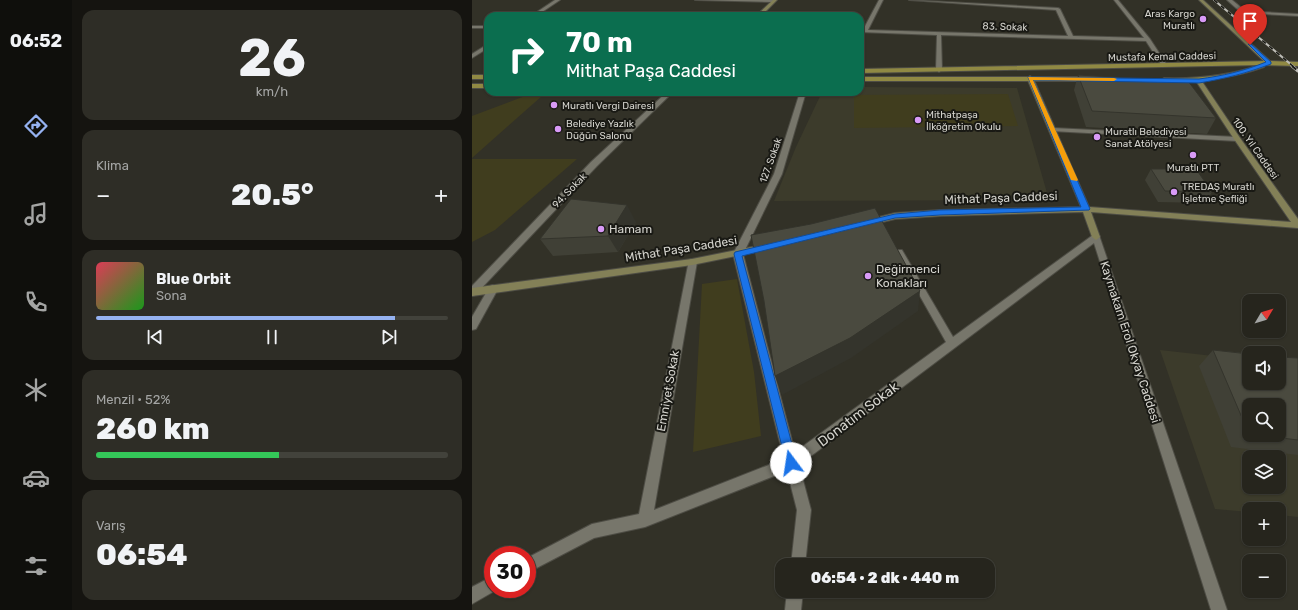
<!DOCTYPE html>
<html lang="tr">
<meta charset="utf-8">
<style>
body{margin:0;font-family:Rubik,sans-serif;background:#2e2d26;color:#f1f3f6;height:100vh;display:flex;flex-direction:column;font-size:15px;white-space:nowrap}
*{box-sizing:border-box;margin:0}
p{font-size:13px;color:#a4a5a4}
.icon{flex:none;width:22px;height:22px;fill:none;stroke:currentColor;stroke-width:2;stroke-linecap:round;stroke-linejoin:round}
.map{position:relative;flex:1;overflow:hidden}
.panel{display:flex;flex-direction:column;gap:10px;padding:10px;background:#151410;width:400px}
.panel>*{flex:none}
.hud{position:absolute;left:12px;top:12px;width:380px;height:84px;border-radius:12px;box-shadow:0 1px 3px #0004,0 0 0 1px #42423b;background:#0b6e4f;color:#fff;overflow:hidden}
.needle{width:26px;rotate:52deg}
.tools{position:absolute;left:770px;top:294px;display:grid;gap:8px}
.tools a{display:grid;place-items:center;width:44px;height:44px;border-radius:8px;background:#26251d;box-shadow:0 1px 3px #0004,0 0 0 1px #42423b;font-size:20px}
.speed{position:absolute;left:12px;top:546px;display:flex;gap:8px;font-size:20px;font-weight:700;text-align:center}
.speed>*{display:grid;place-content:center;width:52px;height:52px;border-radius:50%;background:#26251d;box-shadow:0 1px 3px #0004,0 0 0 1px #42423b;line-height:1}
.speed .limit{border:6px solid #d22;background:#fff;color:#111}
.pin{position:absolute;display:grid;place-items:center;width:34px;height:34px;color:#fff;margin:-41px -17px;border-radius:50% 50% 50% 0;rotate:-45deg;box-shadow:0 0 4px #0007}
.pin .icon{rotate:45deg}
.me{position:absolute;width:44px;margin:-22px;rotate:346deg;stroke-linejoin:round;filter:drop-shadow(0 0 3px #0008)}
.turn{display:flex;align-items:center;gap:14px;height:84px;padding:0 16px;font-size:18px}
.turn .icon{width:52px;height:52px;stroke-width:2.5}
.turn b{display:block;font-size:28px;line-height:34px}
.big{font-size:30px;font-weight:800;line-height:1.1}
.panel .tile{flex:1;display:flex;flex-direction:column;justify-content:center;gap:6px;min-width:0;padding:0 14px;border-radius:12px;background:#2e2d26}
.panel .dial{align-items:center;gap:0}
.dial b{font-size:52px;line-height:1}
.song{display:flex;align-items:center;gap:12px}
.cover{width:48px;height:48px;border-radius:6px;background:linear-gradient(135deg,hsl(350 70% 55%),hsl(120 70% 35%))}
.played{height:4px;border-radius:2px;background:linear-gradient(90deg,#95b2f1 85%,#42423b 85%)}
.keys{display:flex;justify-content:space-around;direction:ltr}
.heat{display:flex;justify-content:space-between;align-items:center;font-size:22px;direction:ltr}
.charge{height:6px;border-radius:3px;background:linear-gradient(90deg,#34c759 52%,#42423b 0)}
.trip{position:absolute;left:303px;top:558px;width:220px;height:40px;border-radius:12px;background:#26251d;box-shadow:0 1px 3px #0004,0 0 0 1px #42423b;font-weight:800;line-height:40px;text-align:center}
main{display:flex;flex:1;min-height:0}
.dock{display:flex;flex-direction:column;width:72px;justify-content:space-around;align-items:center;background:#0f0f0c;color:#a4a5a4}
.dock .icon{width:28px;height:28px}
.dock .selected{color:#95b2f1}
.dock b{font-size:18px;color:#f1f3f6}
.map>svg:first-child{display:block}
.built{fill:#3c3b2b;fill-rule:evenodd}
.green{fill:#403d1e}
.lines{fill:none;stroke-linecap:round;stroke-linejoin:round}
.street-casing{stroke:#4e4d45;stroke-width:2}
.secondary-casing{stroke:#4e4d45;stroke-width:2}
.primary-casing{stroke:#4e4d45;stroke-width:2}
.street{fill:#77766b;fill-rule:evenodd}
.secondary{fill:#838057;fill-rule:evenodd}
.primary{fill:#908943;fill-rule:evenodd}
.rail-far1-casing{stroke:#bdbcb6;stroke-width:2}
.rail-casing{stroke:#bdbcb6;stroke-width:3}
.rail-far1{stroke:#191914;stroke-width:1.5;stroke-dasharray:4.5;stroke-linecap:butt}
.rail{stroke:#191914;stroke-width:2;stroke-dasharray:5.5;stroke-linecap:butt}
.wall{fill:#404036;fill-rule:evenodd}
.shaded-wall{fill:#34342c}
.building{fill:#4a4a3f;stroke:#34342c}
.route{fill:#1a73e8;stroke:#114b97}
.slow{fill:#f59e0b}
.poi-dot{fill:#d99af7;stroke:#191914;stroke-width:1.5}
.labels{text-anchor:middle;stroke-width:4;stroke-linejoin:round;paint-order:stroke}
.far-poi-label{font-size:10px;fill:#d5d4ce;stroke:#191914;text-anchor:start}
.far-street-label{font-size:10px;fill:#d5d4ce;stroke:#191914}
.street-label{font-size:12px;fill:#d5d4ce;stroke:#191914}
.poi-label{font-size:12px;fill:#d5d4ce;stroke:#191914;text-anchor:start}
.near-street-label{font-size:14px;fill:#d5d4ce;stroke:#191914}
</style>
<main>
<nav class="dock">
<b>06:52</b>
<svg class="icon selected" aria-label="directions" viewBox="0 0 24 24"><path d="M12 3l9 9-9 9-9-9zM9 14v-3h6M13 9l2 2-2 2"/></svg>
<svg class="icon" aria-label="music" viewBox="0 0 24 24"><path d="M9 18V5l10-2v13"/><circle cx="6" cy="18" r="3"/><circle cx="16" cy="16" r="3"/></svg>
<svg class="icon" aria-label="phone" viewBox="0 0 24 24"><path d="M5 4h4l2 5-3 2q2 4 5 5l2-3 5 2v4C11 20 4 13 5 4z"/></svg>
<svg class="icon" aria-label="climate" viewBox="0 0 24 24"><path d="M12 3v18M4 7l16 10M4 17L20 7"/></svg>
<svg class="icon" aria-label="car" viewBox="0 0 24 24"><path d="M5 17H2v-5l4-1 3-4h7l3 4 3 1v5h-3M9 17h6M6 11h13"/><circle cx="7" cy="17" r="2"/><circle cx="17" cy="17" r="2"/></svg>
<svg class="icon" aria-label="filters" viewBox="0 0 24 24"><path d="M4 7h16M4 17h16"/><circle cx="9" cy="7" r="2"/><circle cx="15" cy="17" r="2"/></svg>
</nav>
<section class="panel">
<div class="tile dial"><b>26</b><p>km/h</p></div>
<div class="tile"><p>Klima</p>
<div class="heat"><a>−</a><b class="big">20.5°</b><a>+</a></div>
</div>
<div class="tile">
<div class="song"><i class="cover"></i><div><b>Blue Orbit</b><p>Sona</p></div></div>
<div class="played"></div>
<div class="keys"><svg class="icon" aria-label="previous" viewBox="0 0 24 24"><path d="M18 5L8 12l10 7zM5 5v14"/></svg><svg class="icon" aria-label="pause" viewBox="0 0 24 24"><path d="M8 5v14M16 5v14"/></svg><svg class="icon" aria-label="next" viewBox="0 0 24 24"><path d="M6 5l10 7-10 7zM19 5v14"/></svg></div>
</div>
<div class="tile"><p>Menzil · 52%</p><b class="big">260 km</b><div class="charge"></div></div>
<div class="tile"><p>Varış</p><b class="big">06:54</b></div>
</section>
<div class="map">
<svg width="826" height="610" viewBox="0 0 826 610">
<rect width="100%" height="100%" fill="#323127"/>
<g class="built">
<path d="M388,87L545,88L577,200L302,201L324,147L350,92H388Z"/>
<path d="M688,350L777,360V383H807L826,366V517L807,515V509H777V512L743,509ZM777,405H807V435H777ZM777,457H807V487H777Z"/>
</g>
<g class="green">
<path d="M536,94L546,126L382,128V95Z"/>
<path d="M53,96H70L0,158V116Z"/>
<path d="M0,159H105L23,230L0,242Z"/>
<path d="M265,279L282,372L289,436L221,452L230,284Z"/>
</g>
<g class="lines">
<g class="street-casing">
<g id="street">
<path d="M83,0H88L64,16H59Z"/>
<path d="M223,0H302L303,1L301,2Z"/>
<path d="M407,0H411L396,30L596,36L584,10L437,0L586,8L588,9L601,36L672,38L642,0H646L678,39L695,65L690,66L674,41L469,35L470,70L467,72L464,70L465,35L388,32V30H391Z"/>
<path d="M755,0H760L777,14V16H773Z"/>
<path d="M791,12L826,14V16L789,14Z"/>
<rect x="0" y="26" width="16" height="2"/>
<path d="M16,44V48L0,58V54Z"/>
<path d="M195,92H201L125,166L3,295L0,296V286L119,162Z"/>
<path d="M328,92H334L310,174L271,254L323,452L474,342L423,252L424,250H430L481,337L621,235H627L755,610H739L622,243L327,465L339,510L333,565H319L325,510L315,471L173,527L122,538L55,573V558L120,524L167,514L217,260L220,259L225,262L182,510L312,459L261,254L302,174Z"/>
<path d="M581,128L765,137L768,139L765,141L579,131L578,130Z"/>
<path d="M21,285L26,289L4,329L0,330V317L18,286Z"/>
<path d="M21,576V589H26L0,604V587Z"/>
<path d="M315,591H331L329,610H313Z"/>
</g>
</g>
<g class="secondary-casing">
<g id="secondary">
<path d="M301,0H305L289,16H284Z"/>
<path d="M727,0H731L799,62V64H795Z"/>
<path d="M558,76L561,78L617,207L819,222L762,139L724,81L727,79L729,80L768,138L826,219V228L619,212L628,237L624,240L620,237L611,212L468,216L423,219L398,225L395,224V220L423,213L468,210L609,207L555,78Z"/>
<path d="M295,244L299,247L298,249L220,265L0,296V288L220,259Z"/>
</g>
</g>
<g class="primary-casing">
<g id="primary">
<path d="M797,61L826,62V66L791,65L792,67C759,79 727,82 692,82L689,80L692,78C726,79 756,76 788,65L388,73V69Z"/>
<rect x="0" y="75" width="16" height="4"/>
<path d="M388,77H618L621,79L618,81H388Z"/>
<rect x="0" y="84" width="16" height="4"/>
</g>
</g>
<use href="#street" class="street"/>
<use href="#secondary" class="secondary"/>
<use href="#primary" class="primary"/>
<g class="rail-far1-casing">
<path id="rail-far1" d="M742,0L822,67"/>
</g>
<g class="rail-casing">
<path id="rail" d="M820,66L826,71"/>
</g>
<use href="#rail-far1" class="rail-far1"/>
<use href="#rail" class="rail"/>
</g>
<g class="wall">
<path d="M606,75L744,118L735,134L614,127L602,90Z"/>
<path d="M679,169L740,192L733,203L686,202L673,180Z"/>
<path d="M164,222L146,252L81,256L68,239Z"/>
<path d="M741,350L826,358V455L759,447L727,366ZM777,405L807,435H777Z"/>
</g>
<g class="shaded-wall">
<path d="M155,205L164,222L146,252L136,236Z"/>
<path d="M448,291L446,311L379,358L310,395L303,376Z"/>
</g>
<g class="building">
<path d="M606,75L716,81L744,118L620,111Z"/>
<path d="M679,169H724L740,192L693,191Z"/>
<path d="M99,199L155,205L136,236L68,239Z"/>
<path d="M403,208L448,291L378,338L303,376L292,301L279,235L339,224Z"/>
<path d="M741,350L777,354V383H807V357L826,358V440L785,435H807V405H777V434Z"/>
</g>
<path class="route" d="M776,44H779L799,62V64C775,73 752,79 727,83L561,80L618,209L617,210L468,215L423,218L270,256L325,463L323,467L319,469L315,467L262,254L263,252L423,214L468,210L609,207L556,77L727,79C750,76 772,71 794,62Z"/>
<path class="slow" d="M556,77L642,78L645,79L642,81L561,80L606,180L605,181L599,180Z"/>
<g class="poi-dot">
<circle cx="731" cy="19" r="4"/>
<circle cx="82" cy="105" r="4"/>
<circle cx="446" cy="120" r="4"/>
<circle cx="86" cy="129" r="4"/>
<circle cx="625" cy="137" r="4"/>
<circle cx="721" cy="155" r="4"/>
<circle cx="702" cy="192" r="4"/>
<circle cx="129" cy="229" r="4"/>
<circle cx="396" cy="276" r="4"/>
</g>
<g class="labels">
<g class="far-poi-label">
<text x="723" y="17" text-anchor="end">Aras Kargo<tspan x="723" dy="12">Muratlı</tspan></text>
<text x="90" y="109">Muratlı Vergi Dairesi</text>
<text x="454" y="118">Mithatpaşa<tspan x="454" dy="12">İlköğretim Okulu</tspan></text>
<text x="94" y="127">Belediye Yazlık<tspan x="94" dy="12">Düğün Salonu</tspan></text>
<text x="633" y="135">Muratlı Belediyesi<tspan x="633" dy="12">Sanat Atölyesi</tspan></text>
<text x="721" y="171" text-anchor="middle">Muratlı PTT</text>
<text x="710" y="190">TREDAŞ Muratlı<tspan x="710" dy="12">İşletme Şefliği</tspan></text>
</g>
<g class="far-street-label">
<text transform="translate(533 26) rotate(2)" y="4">83. Sokak</text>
<text transform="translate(690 56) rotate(-1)" y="4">Mustafa Kemal Caddesi</text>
<text transform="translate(784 148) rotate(55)" y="4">100. Yıl Caddesi</text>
<text transform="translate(298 160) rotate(-70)" y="4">127. Sokak</text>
<text transform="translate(97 190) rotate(-46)" y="4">94. Sokak</text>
</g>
<g class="street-label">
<text transform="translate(529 198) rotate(-2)" y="4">Mithat Paşa Caddesi</text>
<text transform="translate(209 249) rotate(-9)" y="4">Mithat Paşa Caddesi</text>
<text transform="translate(658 342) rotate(72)" y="4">Kaymakam Erol Okyay Caddesi</text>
<text transform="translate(196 391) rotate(-80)" y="4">Emniyet Sokak</text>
</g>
<g class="poi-label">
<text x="137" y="233">Hamam</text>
<text x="404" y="273">Değirmenci<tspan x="404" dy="14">Konakları</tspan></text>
</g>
<g class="near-street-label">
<text transform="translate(386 414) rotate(-37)" y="5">Donatım Sokak</text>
</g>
</g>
</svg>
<div class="tools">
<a><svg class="needle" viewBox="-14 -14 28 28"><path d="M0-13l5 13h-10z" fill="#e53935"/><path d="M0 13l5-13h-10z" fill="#a4a5a4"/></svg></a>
<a><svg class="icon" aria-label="sound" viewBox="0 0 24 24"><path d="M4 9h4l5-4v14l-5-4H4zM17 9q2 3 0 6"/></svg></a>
<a><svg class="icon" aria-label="search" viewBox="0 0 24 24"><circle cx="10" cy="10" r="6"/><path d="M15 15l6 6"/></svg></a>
<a><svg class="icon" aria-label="layers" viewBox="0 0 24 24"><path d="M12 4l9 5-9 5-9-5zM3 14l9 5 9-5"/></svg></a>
<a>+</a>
<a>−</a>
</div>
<div class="speed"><div class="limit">30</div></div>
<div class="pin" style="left:778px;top:45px;background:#d93025"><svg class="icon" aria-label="arrive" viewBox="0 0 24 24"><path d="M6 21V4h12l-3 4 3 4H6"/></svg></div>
<svg class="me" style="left:319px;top:463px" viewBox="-20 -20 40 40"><circle r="19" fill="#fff"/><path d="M0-13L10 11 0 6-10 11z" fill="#1a73e8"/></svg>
<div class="trip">06:54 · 2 dk · 440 m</div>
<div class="hud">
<div class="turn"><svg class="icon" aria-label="right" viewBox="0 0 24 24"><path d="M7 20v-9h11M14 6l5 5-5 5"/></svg><div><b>70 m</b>Mithat Paşa Caddesi</div></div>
</div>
</div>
</main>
